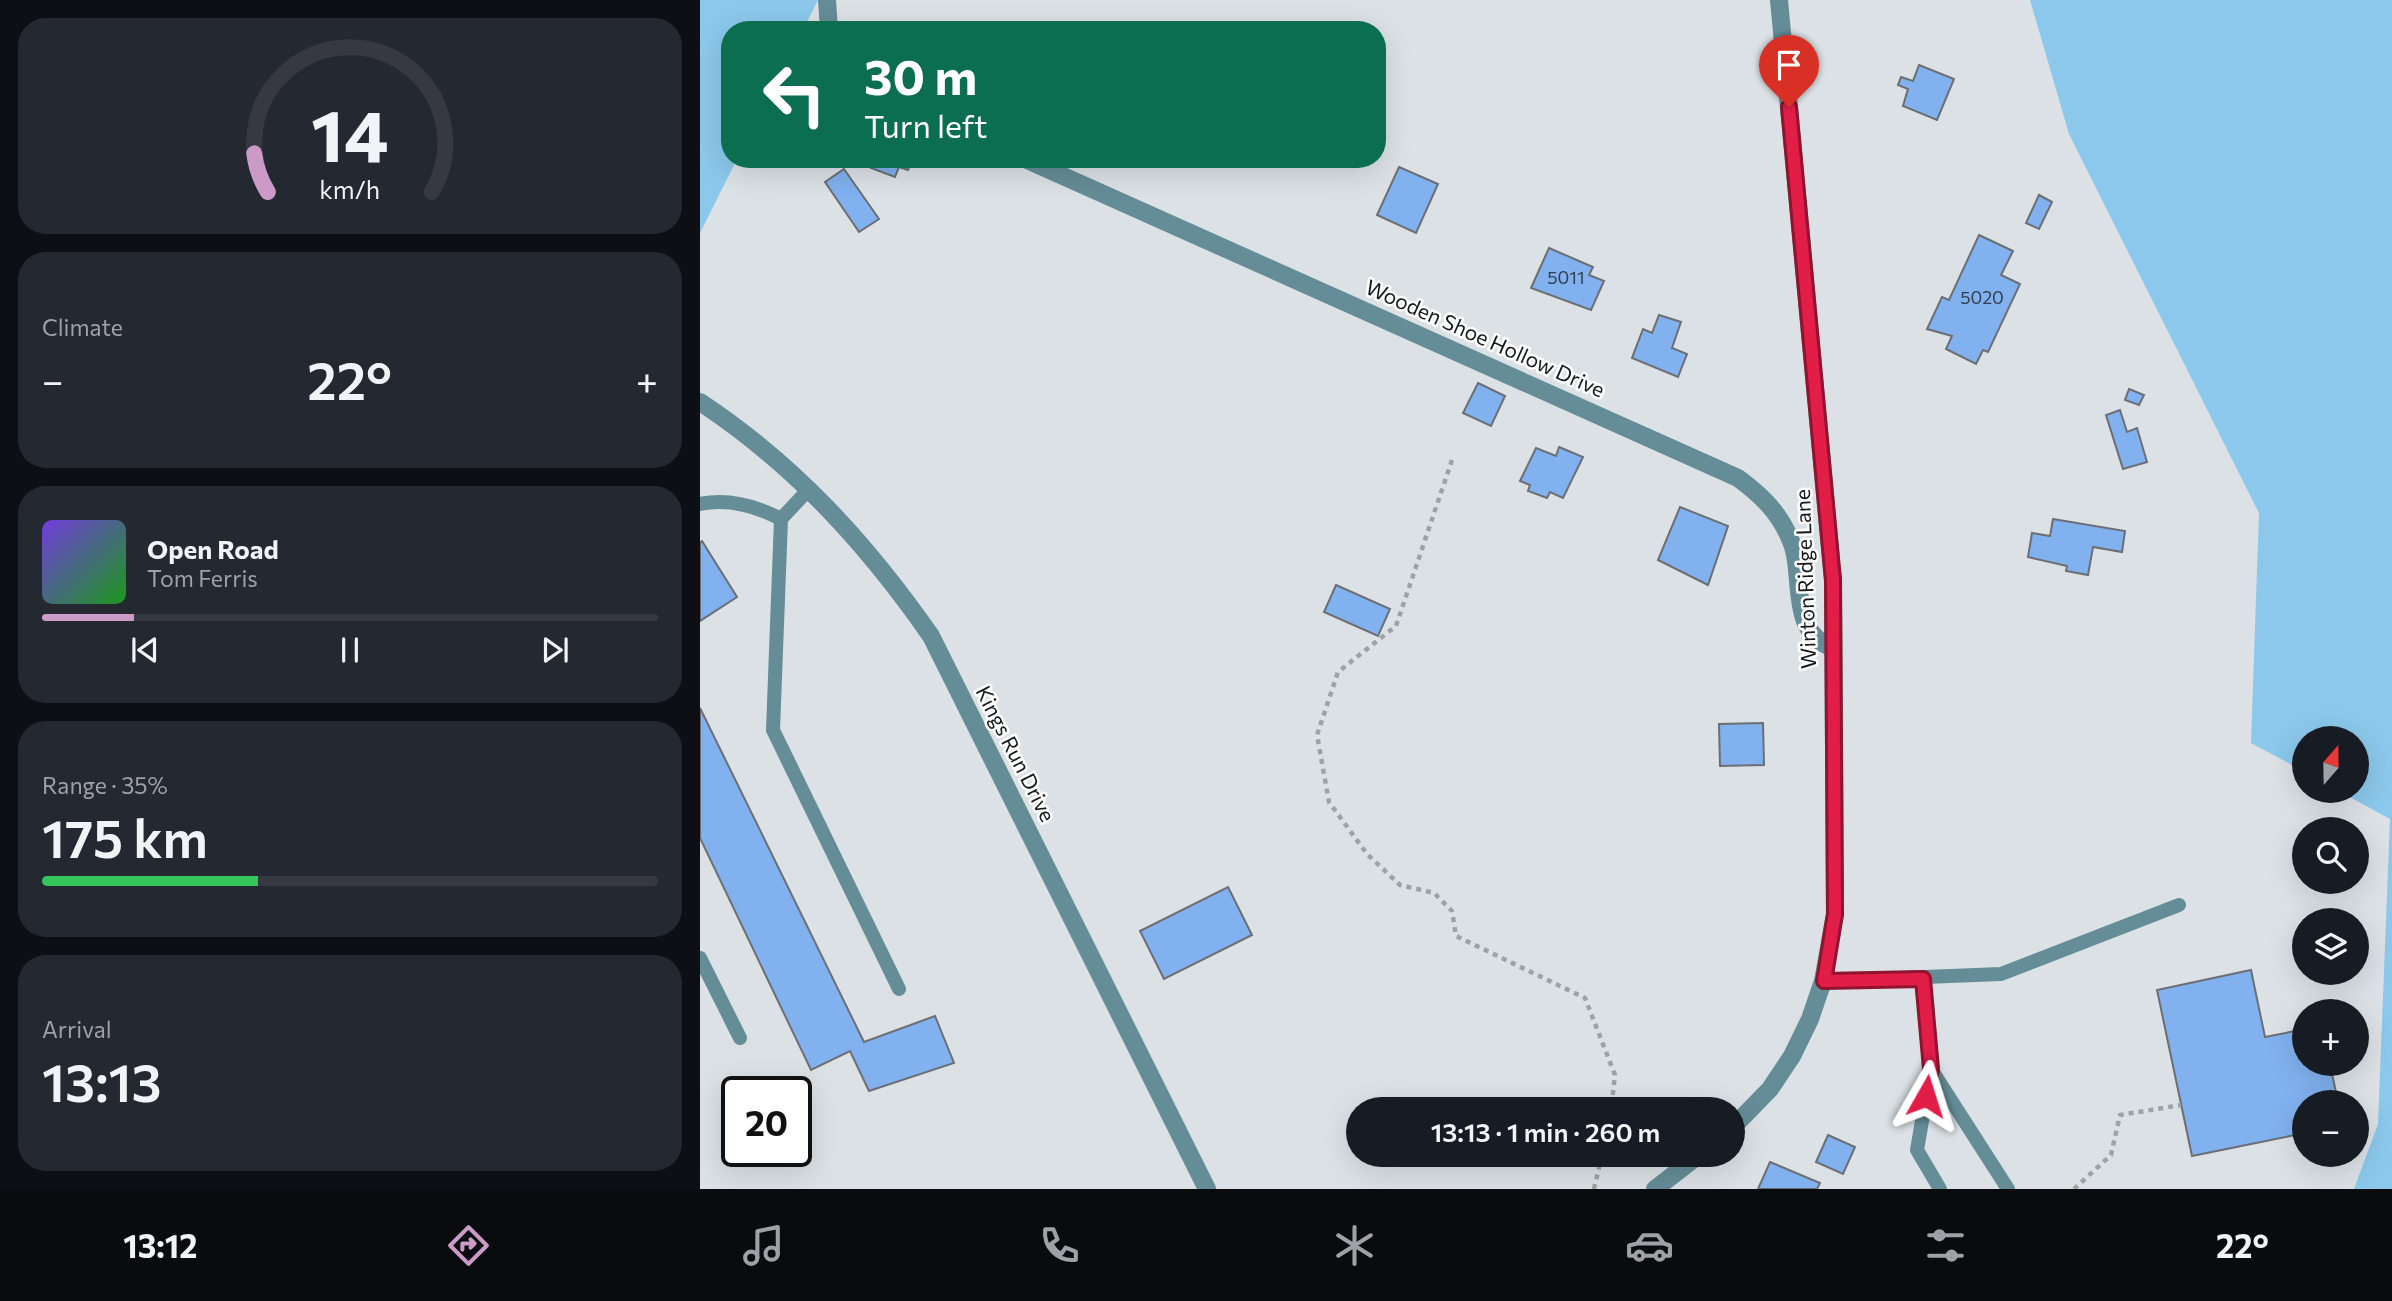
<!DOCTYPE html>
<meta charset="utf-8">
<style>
body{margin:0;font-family:Commissioner,sans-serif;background:#242831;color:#f1f3f6;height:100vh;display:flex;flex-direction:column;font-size:26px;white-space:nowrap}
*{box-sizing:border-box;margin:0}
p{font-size:23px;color:#9ea1a6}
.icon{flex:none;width:38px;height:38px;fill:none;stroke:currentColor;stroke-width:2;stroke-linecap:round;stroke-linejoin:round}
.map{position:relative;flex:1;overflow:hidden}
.side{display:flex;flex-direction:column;gap:18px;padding:18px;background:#0d0f14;width:700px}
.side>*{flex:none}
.hud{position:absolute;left:21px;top:21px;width:665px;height:147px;border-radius:28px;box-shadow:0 7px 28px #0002;background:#0b6e4f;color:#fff;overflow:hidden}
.needle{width:46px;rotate:20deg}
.tools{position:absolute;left:1592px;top:726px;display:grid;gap:14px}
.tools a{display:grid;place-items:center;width:77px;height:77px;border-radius:50%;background:#171b24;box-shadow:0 7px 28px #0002;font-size:35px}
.speed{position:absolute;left:21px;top:1076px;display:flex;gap:14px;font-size:35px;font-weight:700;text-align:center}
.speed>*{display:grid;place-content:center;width:91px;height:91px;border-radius:50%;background:#171b24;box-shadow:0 7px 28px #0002;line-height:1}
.speed .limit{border:4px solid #111;border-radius:10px;background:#fff;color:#111}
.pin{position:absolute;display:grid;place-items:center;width:60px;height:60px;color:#fff;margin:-72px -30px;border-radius:50% 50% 50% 0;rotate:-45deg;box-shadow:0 0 7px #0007}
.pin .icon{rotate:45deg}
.me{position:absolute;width:77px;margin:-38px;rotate:6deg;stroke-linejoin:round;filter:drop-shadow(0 0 5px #0008)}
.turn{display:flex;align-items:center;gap:24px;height:147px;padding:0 28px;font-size:32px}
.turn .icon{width:91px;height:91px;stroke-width:2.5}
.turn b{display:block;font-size:49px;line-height:60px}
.big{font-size:52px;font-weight:600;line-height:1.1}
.side .tile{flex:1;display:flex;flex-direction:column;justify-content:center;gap:10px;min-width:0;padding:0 24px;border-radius:28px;background:#242831}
.side .dial{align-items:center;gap:0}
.dial svg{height:182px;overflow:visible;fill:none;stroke:#363941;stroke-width:7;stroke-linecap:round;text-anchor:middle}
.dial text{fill:#f1f3f6;stroke:none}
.song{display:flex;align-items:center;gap:21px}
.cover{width:84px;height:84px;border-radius:10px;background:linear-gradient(135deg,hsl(260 70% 55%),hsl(120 70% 35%))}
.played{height:7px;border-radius:4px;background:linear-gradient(90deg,#cc9ac6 15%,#363941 15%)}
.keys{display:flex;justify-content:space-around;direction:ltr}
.heat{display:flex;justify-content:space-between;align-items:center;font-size:38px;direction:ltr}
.charge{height:10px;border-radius:5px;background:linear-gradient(90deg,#34c759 35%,#363941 0)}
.trip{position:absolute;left:646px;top:1097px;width:399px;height:70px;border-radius:35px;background:#171b24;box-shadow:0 7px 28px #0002;font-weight:600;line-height:70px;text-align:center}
.tab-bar{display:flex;height:112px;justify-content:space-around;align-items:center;background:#090b0e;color:#9ea1a6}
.tab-bar .icon{width:49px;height:49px}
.tab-bar .selected{color:#cc9ac6}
.tab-bar b{font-size:32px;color:#f1f3f6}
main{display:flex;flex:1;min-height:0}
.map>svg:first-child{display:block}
.green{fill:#8bc8eb}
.building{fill:#81b1ef;stroke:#6b6f74;stroke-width:2}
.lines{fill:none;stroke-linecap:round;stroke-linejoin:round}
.path{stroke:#9da2a5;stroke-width:4.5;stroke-dasharray:5 5;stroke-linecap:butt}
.service{stroke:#658d97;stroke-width:14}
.minor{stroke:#658d97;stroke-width:18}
.tertiary{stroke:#658d97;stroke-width:18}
.route-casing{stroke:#92132f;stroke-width:18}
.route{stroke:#e11d48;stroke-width:12}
.labels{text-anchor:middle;stroke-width:5;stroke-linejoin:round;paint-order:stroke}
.number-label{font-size:18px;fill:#313e4f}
.street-label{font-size:21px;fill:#16181a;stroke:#fff}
</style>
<main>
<section class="side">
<div class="tile dial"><svg viewBox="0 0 100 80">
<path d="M14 69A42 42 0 1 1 86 69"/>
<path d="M14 69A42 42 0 0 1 8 52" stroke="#cc9ac6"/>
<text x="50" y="56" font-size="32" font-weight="700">14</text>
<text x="50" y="72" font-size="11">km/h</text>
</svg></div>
<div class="tile"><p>Climate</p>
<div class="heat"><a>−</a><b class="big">22°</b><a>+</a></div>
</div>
<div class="tile">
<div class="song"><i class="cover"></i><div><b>Open Road</b><p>Tom Ferris</p></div></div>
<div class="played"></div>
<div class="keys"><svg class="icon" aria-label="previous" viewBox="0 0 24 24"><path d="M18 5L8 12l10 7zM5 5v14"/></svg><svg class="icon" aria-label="pause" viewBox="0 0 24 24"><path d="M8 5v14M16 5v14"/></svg><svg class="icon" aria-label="next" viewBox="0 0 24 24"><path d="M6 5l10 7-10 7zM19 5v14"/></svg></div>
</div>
<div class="tile"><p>Range · 35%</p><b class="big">175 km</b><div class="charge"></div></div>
<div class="tile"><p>Arrival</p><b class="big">13:13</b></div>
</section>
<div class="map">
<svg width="1692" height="1189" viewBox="0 0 1692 1189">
<rect width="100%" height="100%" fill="#dbe1e5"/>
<g class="green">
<path d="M0,0H118L103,30H30V159H37L0,233Z"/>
<path d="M1330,0H1692V1189H1654L1678,1124L1690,819L1639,791H1657V738H1605V772L1551,743L1559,513L1369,134Z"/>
</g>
<g class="building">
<path d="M1219,65L1254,79L1237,120L1203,106L1208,89L1198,85L1201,77L1213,81Z"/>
<path d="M175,159H213L208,170L199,167L195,177L171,168Z"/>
<path d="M699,167L738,184L716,233L677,215Z"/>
<path d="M144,169L179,219L159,232L125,182Z"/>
<path d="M1339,195L1352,202L1339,229L1326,223Z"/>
<path d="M1279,235L1313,251L1301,275L1320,284L1288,352L1283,350L1276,364L1246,349L1252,336L1227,329L1242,297L1249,300Z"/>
<path d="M849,248L893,267L889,275L904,281L891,310L831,288Z"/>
<path d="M959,315L981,322L972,348L987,354L978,377L932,358L943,329L952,333Z"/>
<path d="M778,383L805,396L791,426L763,413Z"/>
<path d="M1429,389L1444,395L1439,405L1425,400Z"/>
<path d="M1420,410L1427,432L1437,428L1447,462L1423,469L1406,415Z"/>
<path d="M859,447L883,457L863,498L850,492L847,498L828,491L830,485L820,481L836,448L856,456Z"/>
<path d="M980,507L1028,526L1008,585L958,560Z"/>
<path d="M1353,519L1425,531L1422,552L1393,547L1388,575L1366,571L1367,566L1328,557L1332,533L1350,536Z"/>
<path d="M2,541L37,597L0,621V543Z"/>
<path d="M636,585L690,609L678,636L624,612Z"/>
<path d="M0,708L164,1042L235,1016L254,1063L169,1091L150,1051L111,1070L0,838Z"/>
<path d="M1063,723L1064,765L1020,766L1019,724Z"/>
<path d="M528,887L552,935L464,979L440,931Z"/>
<path d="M1551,970L1565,1037L1605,1029V1064H1630L1638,1102H1605V1133L1492,1156L1457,990Z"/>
<path d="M1128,1135L1155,1147L1143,1174L1116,1162Z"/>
<path d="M1070,1162L1120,1183L1117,1189H1058Z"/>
</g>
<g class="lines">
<g class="path">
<path d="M752,460L696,626L638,672L617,735L629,802L667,854L700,885L734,893L752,911L756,936L885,998L915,1075L911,1110"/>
<path d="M894,1189L902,1155"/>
<path d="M1374,1189L1411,1155L1420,1115L1481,1105"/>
</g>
<g class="service">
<path d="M109,489L81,519L73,730L199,989"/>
<path d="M0,504C29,498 56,506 81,519"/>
<path d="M0,958L40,1038"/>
<path d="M1223,979L1231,1069L1217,1150L1240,1189"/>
<path d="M1123,981L1301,974L1479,905"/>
<path d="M1231,1069L1308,1189"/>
</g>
<g class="minor">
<path d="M127,0L129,30"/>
<path d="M325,159L1038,478C1061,495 1079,512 1090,539C1106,573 1086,631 1133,648"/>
<path d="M1032,1128L1070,1089L1092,1056L1110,1019L1123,981L1135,914L1133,581L1079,0"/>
<path d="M955,1189L999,1155"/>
</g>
<path class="tertiary" d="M0,402C94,464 167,544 231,636L507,1189"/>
</g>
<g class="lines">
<g class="route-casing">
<path id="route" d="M1089,107L1133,580L1135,914L1124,981L1223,979L1231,1069L1226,1096"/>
</g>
<use href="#route" class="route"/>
</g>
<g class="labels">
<g class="number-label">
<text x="866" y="284">5011</text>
<text x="1282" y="304">5020</text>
</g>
<g class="street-label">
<text transform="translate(785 339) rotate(24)" y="7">Wooden Shoe Hollow Drive</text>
<text transform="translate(1106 579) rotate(-92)" y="7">Winton Ridge Lane</text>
<text transform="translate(315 754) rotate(63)" y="7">Kings Run Drive</text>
</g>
</g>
</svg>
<div class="tools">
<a><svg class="needle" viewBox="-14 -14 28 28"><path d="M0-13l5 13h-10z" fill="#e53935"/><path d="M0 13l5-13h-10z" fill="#9ea1a6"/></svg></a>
<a><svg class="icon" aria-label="search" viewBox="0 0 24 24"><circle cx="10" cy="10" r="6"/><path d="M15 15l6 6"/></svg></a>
<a><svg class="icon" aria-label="layers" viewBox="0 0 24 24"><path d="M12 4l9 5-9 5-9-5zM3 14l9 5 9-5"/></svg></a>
<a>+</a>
<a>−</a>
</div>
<div class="speed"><div class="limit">20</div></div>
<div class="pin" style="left:1089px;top:107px;background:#d93025"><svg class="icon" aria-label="arrive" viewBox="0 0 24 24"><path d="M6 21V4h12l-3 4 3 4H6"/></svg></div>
<svg class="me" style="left:1226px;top:1096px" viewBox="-20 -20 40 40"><path d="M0-17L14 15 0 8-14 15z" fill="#e11d48" stroke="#fff" stroke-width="4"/></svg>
<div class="trip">13:13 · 1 min · 260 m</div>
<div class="hud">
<div class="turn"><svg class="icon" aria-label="left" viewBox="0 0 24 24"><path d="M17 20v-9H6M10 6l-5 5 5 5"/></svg><div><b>30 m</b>Turn left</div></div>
</div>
</div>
</main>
<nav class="tab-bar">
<b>13:12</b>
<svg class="icon selected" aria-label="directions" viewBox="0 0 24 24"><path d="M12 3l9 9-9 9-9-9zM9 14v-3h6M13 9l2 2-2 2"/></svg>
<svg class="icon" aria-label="music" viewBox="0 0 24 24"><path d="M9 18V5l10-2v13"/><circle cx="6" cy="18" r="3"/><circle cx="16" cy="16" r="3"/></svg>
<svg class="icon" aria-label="phone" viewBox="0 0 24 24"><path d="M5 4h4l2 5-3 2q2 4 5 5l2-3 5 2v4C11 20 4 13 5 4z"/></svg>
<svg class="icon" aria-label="climate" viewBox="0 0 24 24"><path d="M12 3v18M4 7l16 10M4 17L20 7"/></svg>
<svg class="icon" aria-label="car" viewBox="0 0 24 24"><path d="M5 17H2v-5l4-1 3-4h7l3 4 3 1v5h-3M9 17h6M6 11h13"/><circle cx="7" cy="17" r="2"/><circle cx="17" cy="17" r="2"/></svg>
<svg class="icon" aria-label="filters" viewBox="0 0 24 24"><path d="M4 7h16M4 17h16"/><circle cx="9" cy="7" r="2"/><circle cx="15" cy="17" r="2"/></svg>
<b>22°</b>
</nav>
